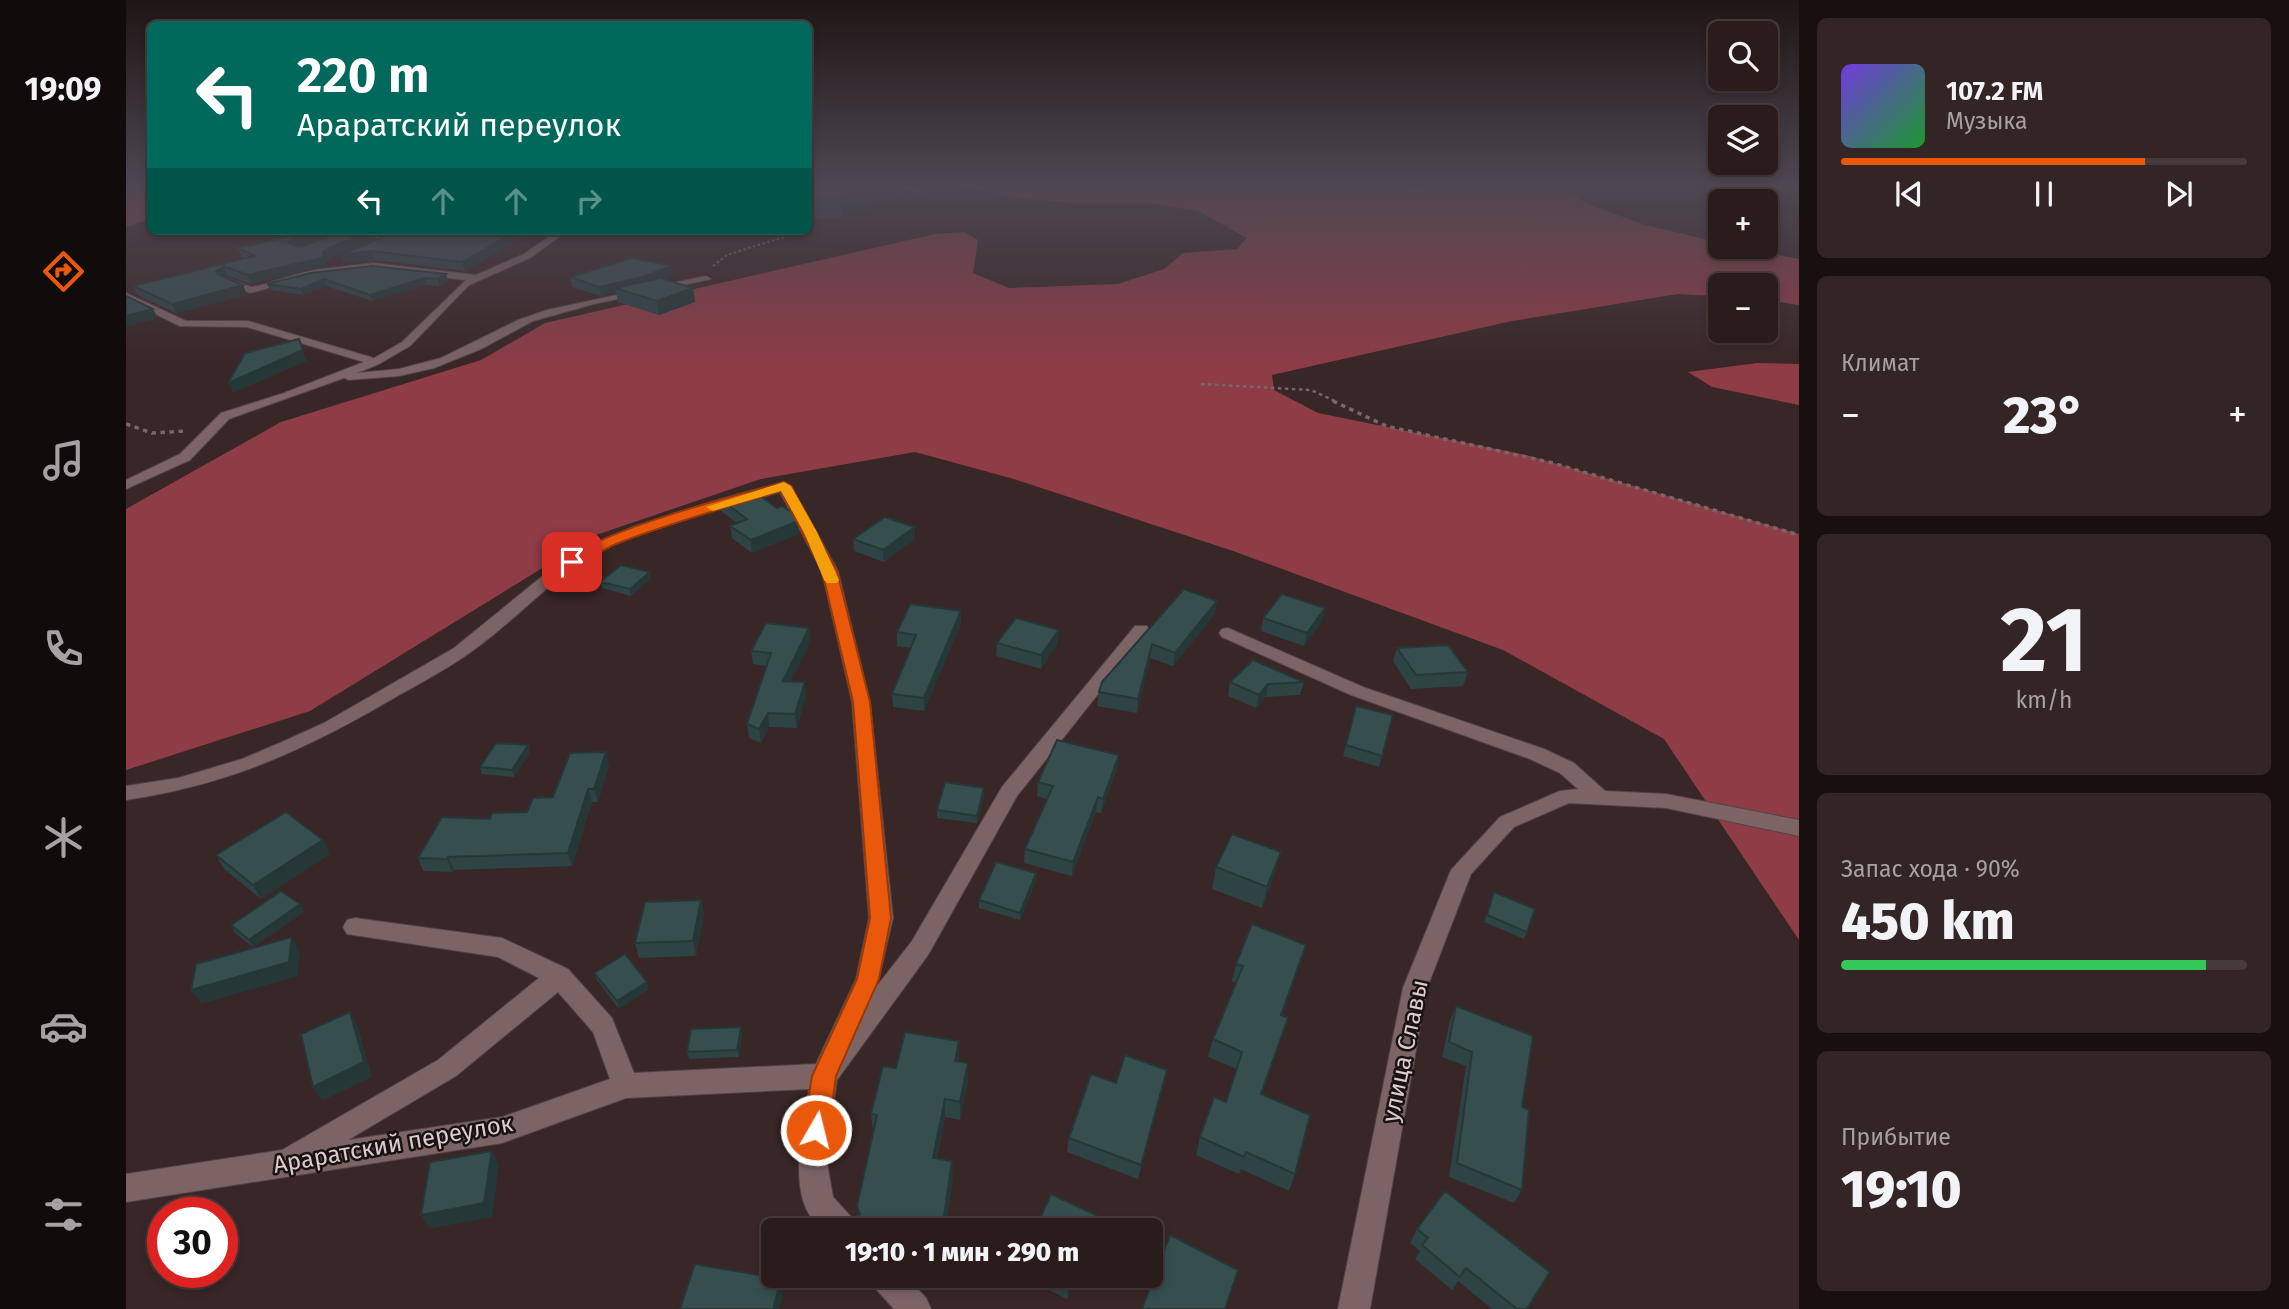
<!DOCTYPE html>
<html lang="ru">
<meta charset="utf-8">
<style>
body{margin:0;font-family:"Fira Sans",sans-serif;background:#332525;color:#f1f3f6;height:100vh;display:flex;flex-direction:column;font-size:26px;white-space:nowrap}
*{box-sizing:border-box;margin:0}
p{font-size:23px;color:#a6a1a3}
.icon{flex:none;width:38px;height:38px;fill:none;stroke:currentColor;stroke-width:2;stroke-linecap:round;stroke-linejoin:round}
.map{position:relative;flex:1;overflow:hidden}
.sheet{display:flex;flex-direction:column;gap:18px;padding:18px;background:#180f0f;width:490px}
.sheet>*{flex:none}
.hud{position:absolute;left:21px;top:21px;width:665px;height:214px;border-radius:10px;box-shadow:0 4px 10px #0003,0 0 0 2px #473a3b;background:#00695c;color:#fff;overflow:hidden}
.controls{position:absolute;left:1582px;top:21px;display:grid;gap:14px}
.controls a{display:grid;place-items:center;width:70px;height:70px;border-radius:10px;background:#2b1c1c;box-shadow:0 4px 10px #0003,0 0 0 2px #473a3b;font-size:35px}
.speed{position:absolute;left:21px;top:1197px;display:flex;gap:14px;font-size:35px;font-weight:700;text-align:center}
.speed>*{display:grid;place-content:center;width:91px;height:91px;border-radius:50%;background:#2b1c1c;box-shadow:0 4px 10px #0003,0 0 0 2px #473a3b;line-height:1}
.speed .limit{border:10px solid #d22;background:#fff;color:#111}
.pin{position:absolute;display:grid;place-items:center;width:60px;height:60px;color:#fff;margin:-30px;border-radius:14px;box-shadow:0 4px 10px #0006}
.me{position:absolute;width:77px;margin:-38px;rotate:8deg;stroke-linejoin:round;filter:drop-shadow(0 0 5px #0008)}
.turn{display:flex;align-items:center;gap:24px;height:147px;padding:0 35px;font-size:32px}
.turn .icon{width:91px;height:91px;stroke-width:2.5}
.turn b{display:block;font-size:49px;line-height:60px}
.lanes{display:flex;align-items:center;height:66px;padding:0 35px;background:#0003;justify-content:center;gap:35px;direction:ltr}
.lanes .off{opacity:.35}
.big{font-size:52px;font-weight:800;line-height:1.1}
.sheet .widget{flex:1;display:flex;flex-direction:column;justify-content:center;gap:10px;min-width:0;padding:0 24px;border-radius:10px;background:#332525}
.sheet .dial{align-items:center;gap:0}
.dial b{font-size:91px;line-height:1}
.song{display:flex;align-items:center;gap:21px}
.cover{width:84px;height:84px;border-radius:10px;background:linear-gradient(135deg,hsl(260 70% 55%),hsl(130 70% 35%))}
.played{height:7px;border-radius:4px;background:linear-gradient(90deg,#ea580c 75%,#473a3b 75%)}
.keys{display:flex;justify-content:space-around;direction:ltr}
.heat{display:flex;justify-content:space-between;align-items:center;font-size:38px;direction:ltr}
.charge{height:10px;border-radius:5px;background:linear-gradient(90deg,#34c759 90%,#473a3b 0)}
.trip{position:absolute;left:635px;top:1218px;width:402px;height:70px;border-radius:10px;background:#2b1c1c;box-shadow:0 4px 10px #0003,0 0 0 2px #473a3b;font-weight:800;line-height:70px;text-align:center}
main{display:flex;flex:1;min-height:0}
.menu{display:flex;flex-direction:column;width:126px;justify-content:space-around;align-items:center;background:#110b0b;color:#a6a1a3}
.menu .icon{width:49px;height:49px}
.menu .current{color:#ea580c}
.menu b{font-size:32px;color:#f1f3f6}
.map>svg:first-child{display:block}
.forest{fill:#8e3c45}
.lines{fill:none;stroke-linecap:round;stroke-linejoin:round}
.minor-casing{stroke:#544344;stroke-width:2}
.path-far2{stroke:#786768;stroke-width:2;stroke-dasharray:2.5 2.5;stroke-linecap:butt}
.path-far1{stroke:#786768;stroke-width:2.5;stroke-dasharray:3.5 3.5;stroke-linecap:butt}
.path{stroke:#786768;stroke-width:3.5;stroke-dasharray:4.5 4.5;stroke-linecap:butt}
.minor{fill:#7c6465;fill-rule:evenodd}
.wall{fill:#2e4343}
.shaded-wall{fill:#263737}
.building{fill:#364e4e;stroke:#263737;stroke-width:2}
.route{fill:#ea580c;stroke:#983908;stroke-width:2}
.slow{fill:#f59e0b}
.labels{text-anchor:middle;stroke-width:5;stroke-linejoin:round;paint-order:stroke}
.near-street-label{font-size:24px;fill:#dbcdce;stroke:#1a1112}
</style>
<main>
<nav class="menu">
<b>19:09</b>
<svg class="icon current" aria-label="directions" viewBox="0 0 24 24"><path d="M12 3l9 9-9 9-9-9zM9 14v-3h6M13 9l2 2-2 2"/></svg>
<svg class="icon" aria-label="music" viewBox="0 0 24 24"><path d="M9 18V5l10-2v13"/><circle cx="6" cy="18" r="3"/><circle cx="16" cy="16" r="3"/></svg>
<svg class="icon" aria-label="phone" viewBox="0 0 24 24"><path d="M5 4h4l2 5-3 2q2 4 5 5l2-3 5 2v4C11 20 4 13 5 4z"/></svg>
<svg class="icon" aria-label="climate" viewBox="0 0 24 24"><path d="M12 3v18M4 7l16 10M4 17L20 7"/></svg>
<svg class="icon" aria-label="car" viewBox="0 0 24 24"><path d="M5 17H2v-5l4-1 3-4h7l3 4 3 1v5h-3M9 17h6M6 11h13"/><circle cx="7" cy="17" r="2"/><circle cx="17" cy="17" r="2"/></svg>
<svg class="icon" aria-label="filters" viewBox="0 0 24 24"><path d="M4 7h16M4 17h16"/><circle cx="9" cy="7" r="2"/><circle cx="15" cy="17" r="2"/></svg>
</nav>
<div class="map">
<svg width="1673" height="1309" viewBox="0 0 1673 1309">
<rect width="100%" height="100%" fill="#392626"/>
<g class="forest">
<path d="M0,185H24V219L0,227Z"/>
<path d="M827,185H1269L1284,189L1318,185H1434L1462,204L1516,224L1594,243V247H1611L1673,259V305L1640,300V285H1594V296L1552,294L1386,321L1146,375L1148,390L1192,413L1400,455L1673,534V940L1538,739L1377,650L1107,551L888,479L789,452L635,479L470,535L184,711L0,770V509L155,422L355,360L419,323L809,234L838,232L852,240L847,273L883,288L992,284L1038,269L1057,253L1111,249L1121,238L1072,211L1024,203H944L888,197Z"/>
<path d="M1631,363L1673,364V405L1586,387L1562,372Z"/>
</g>
<g class="lines">
<g class="minor-casing">
<g id="minor">
<path d="M682,185H693L682,189Z"/>
<path d="M756,185H771L799,191L795,193Z"/>
<path d="M234,231H246L268,240L254,248H248V244L256,240Z"/>
<path d="M431,231H441L404,258L343,285L284,346L253,364L231,373L273,369L315,358L392,320L421,310L580,276L585,279L468,304L407,321L355,349L308,368L273,376L223,380L218,378L103,419L64,460L0,489V480L54,454L95,413L158,393L238,362L121,327L54,326L0,300V293L60,321H122L248,358L276,342L340,280L248,269L187,276L124,293L96,281L101,278L125,287L132,286L186,270L248,263L350,275L398,254Z"/>
<path d="M658,482L665,486L712,571L744,702L767,918L751,986L786,941L876,787L1009,626H1021L1023,630L891,796L802,955L711,1080L700,1157L707,1197L728,1220L733,1230H698C694,1225 687,1220 683,1214C664,1183 677,1123 683,1089L500,1098L376,1143L0,1202V1174L156,1150L312,1060L413,978L372,957L221,934L217,927L221,920L229,918L376,938L442,969L486,1018L508,1073L690,1064L730,979L743,918L726,702L696,571L654,492C600,508 521,525 473,552C423,579 386,625 339,656C319,670 296,682 275,694C181,749 109,783 0,800V786L52,778L116,759L156,742L198,723L328,648L419,574L463,545L510,526ZM432,992L467,1032L484,1079L376,1117L222,1140L330,1076Z"/>
<path d="M1102,628L1237,687L1418,749L1448,763L1479,791L1540,794L1673,820V836L1540,808L1443,803L1388,827L1345,874L1301,988L1244,1309H1212L1277,988L1325,870L1374,817L1434,791L1452,789L1434,773L1404,759L1225,695L1096,637L1093,633L1096,629Z"/>
<path d="M744,1276H780L800,1298L805,1309H768L748,1287Z"/>
</g>
</g>
<g class="path-far2">
<path d="M682,229L687,227"/>
<path d="M587,266L601,255L677,231"/>
</g>
<path class="path-far1" d="M1075,384L1185,390L1211,402"/>
<g class="path">
<path d="M1207,401L1260,426L1423,462L1673,535"/>
<path d="M0,424L26,433L59,431"/>
</g>
<use href="#minor" class="minor"/>
</g>
<g class="wall">
<path d="M778,194L717,218H685L683,196Z"/>
<path d="M216,231L173,247L208,256L202,260L199,267L125,284L102,276L99,277L117,285L121,295L50,313L11,295L7,286L119,258L116,257L112,248L155,238L153,234Z"/>
<path d="M253,231H402L403,235L391,239V240L339,271L248,260L218,263L215,255L262,235Z"/>
<path d="M185,273L320,274L322,281L313,286L300,285L246,301L200,286L177,295L144,290L141,284Z"/>
<path d="M546,275L537,279L567,288L569,302L533,315L492,302L490,292L475,296L446,287L444,277Z"/>
<path d="M593,499L673,534L626,553L606,538L604,526L611,523L595,511Z"/>
<path d="M789,527V539L758,562L728,551L727,539Z"/>
<path d="M525,578L505,596L476,588L474,582Z"/>
<path d="M1058,589L1089,614L1047,666L1024,658L1011,713L971,706L973,692Z"/>
<path d="M1199,608L1196,621L1178,646L1135,631L1137,618Z"/>
<path d="M835,624L798,711L767,707L766,694L785,648L771,646V632Z"/>
<path d="M683,628L685,641L665,681L680,695L671,728L643,727L635,743L623,738L621,724L640,666L627,664L625,651Z"/>
<path d="M871,643H932L915,669L870,656Z"/>
<path d="M1271,648L1342,672L1337,686L1285,689L1267,661Z"/>
<path d="M1104,682H1178L1174,695L1140,697L1130,708L1102,696Z"/>
<path d="M1230,706L1256,756L1253,767L1217,756Z"/>
<path d="M402,745L404,752L388,777L356,774L354,767Z"/>
<path d="M993,755L991,769L975,813L970,812L946,876L898,863L899,849L921,799L911,796L912,782Z"/>
<path d="M483,765L472,802H466L446,866L328,870L326,872L297,871L292,858L364,819L401,812Z"/>
<path d="M858,788V795L851,823L811,818V810Z"/>
<path d="M204,854L135,899L98,869L90,855Z"/>
<path d="M1090,867L1149,873L1136,908L1086,889Z"/>
<path d="M910,881L894,920L853,908V900Z"/>
<path d="M1368,892L1401,932L1398,939L1358,922Z"/>
<path d="M575,900L578,914L570,956L513,958L509,943Z"/>
<path d="M178,912L127,947L109,933L105,925Z"/>
<path d="M1180,945L1156,1016L1162,1018L1156,1036L1136,1094L1169,1174L1163,1191L1115,1169L1113,1174L1070,1155L1074,1137L1100,1102L1111,1069L1082,1057L1087,1039L1110,983L1106,981L1110,964Z"/>
<path d="M468,973L523,989L493,1009L471,980Z"/>
<path d="M1330,1006L1396,1107V1190L1388,1203L1323,1177L1340,1066L1316,1057L1324,1020Z"/>
<path d="M616,1034L613,1057L563,1059L561,1052Z"/>
<path d="M833,1041L832,1062L842,1063V1081L834,1120L819,1117L811,1159L827,1178L819,1230H728L727,1221L732,1214L731,1206L747,1132L745,1114L770,1068Z"/>
<path d="M1038,1084L1012,1179L941,1152L943,1138Z"/>
<path d="M1291,1229L1401,1309H1366L1332,1281L1326,1290L1289,1259L1294,1251L1284,1243Z"/>
<path d="M896,1276H950L941,1299Z"/>
</g>
<g class="shaded-wall">
<path d="M746,185H777L778,194L717,218L715,196Z"/>
<path d="M189,231H216L167,249L162,243L164,240Z"/>
<path d="M388,231H402L403,235L391,239V240L339,271L336,262Z"/>
<path d="M246,232L248,240L208,256L202,260L199,267L125,284L122,275L205,247Z"/>
<path d="M245,251L248,260L218,263L215,255Z"/>
<path d="M98,266L102,276L93,280L90,271Z"/>
<path d="M545,266L546,275L518,286L489,288L490,292L475,296L473,287Z"/>
<path d="M320,274L322,281L313,286L312,279Z"/>
<path d="M298,278L300,285L246,301L244,295Z"/>
<path d="M198,279L200,286L177,295L175,289Z"/>
<path d="M117,285L121,295L50,313L46,304Z"/>
<path d="M567,288L569,302L533,315L531,301Z"/>
<path d="M27,309L32,318L0,327V316Z"/>
<path d="M173,339L181,361L107,393L102,383Z"/>
<path d="M672,521L673,534L626,553L625,540Z"/>
<path d="M789,527V539L758,562L757,550Z"/>
<path d="M524,572L525,578L505,596L504,589Z"/>
<path d="M1091,601L1089,614L1047,666L1049,653Z"/>
<path d="M1199,608L1196,621L1178,646L1181,633Z"/>
<path d="M835,611V624L798,711V698Z"/>
<path d="M683,628L685,641L659,694L657,681Z"/>
<path d="M933,630L932,643L915,669V655Z"/>
<path d="M1026,644L1024,658L1011,713L1012,699Z"/>
<path d="M679,682L680,695L671,728L669,714Z"/>
<path d="M1142,684L1140,697L1130,708L1133,695Z"/>
<path d="M642,713L643,727L635,743L633,729Z"/>
<path d="M402,745L404,752L388,777L386,770Z"/>
<path d="M480,752L483,765L472,802L468,789Z"/>
<path d="M993,755L991,769L975,813L977,799Z"/>
<path d="M858,788V795L851,823V816Z"/>
<path d="M462,789L466,802L446,866L442,853Z"/>
<path d="M972,797L970,812L946,876L947,862Z"/>
<path d="M197,840L204,854L135,899L127,885Z"/>
<path d="M1155,852L1149,873L1136,908L1141,887Z"/>
<path d="M322,857L328,870L326,872L321,859Z"/>
<path d="M910,873V881L894,920V913Z"/>
<path d="M575,900L578,914L570,956L567,941Z"/>
<path d="M174,904L178,912L127,947L123,940Z"/>
<path d="M166,937L174,951L172,976L75,1004L65,990Z"/>
<path d="M1180,945L1175,963L1150,1033L1155,1015Z"/>
<path d="M521,982L523,989L493,1009L491,1001Z"/>
<path d="M224,1012L232,1026L246,1077L196,1101L187,1087Z"/>
<path d="M615,1027L616,1034L613,1057L611,1050Z"/>
<path d="M833,1041V1059L829,1079V1061Z"/>
<path d="M842,1063V1081L834,1120V1102Z"/>
<path d="M1041,1070L1038,1084L1012,1179L1015,1165Z"/>
<path d="M819,1099V1117L807,1175V1158Z"/>
<path d="M366,1151L373,1165L366,1217L303,1229L295,1215Z"/>
<path d="M826,1161L827,1178L819,1230H816Z"/>
<path d="M946,1276H950L941,1299L942,1285Z"/>
<path d="M655,1279L658,1292L653,1309H647Z"/>
</g>
<g class="building">
<path d="M689,185H746L715,196H683Z"/>
<path d="M164,231H189L164,240L162,243L173,247L221,231L246,232L205,247L198,251L196,258L122,275L98,266L90,271L91,274L117,285L46,304L7,286L129,256L112,248L161,237L153,234Z"/>
<path d="M267,231H388H387L389,232L336,262L245,251L215,255L268,232Z"/>
<path d="M506,258L545,266L517,277L473,287L444,277Z"/>
<path d="M246,266L320,274L312,279L298,278L244,295L198,279L175,289L141,284L185,273Z"/>
<path d="M534,278L567,288L531,301L489,288Z"/>
<path d="M0,296L27,309L0,316Z"/>
<path d="M173,339L177,350L102,383L119,353Z"/>
<path d="M626,490L651,508L656,506L668,513L672,521L625,540L604,526L621,519L593,499Z"/>
<path d="M759,517L789,527L757,550L727,539Z"/>
<path d="M495,565L524,572L504,589L474,582Z"/>
<path d="M1058,589L1091,601L1049,653L1026,644L1012,699L973,692L976,682Z"/>
<path d="M1156,594L1199,608L1181,633L1137,618Z"/>
<path d="M784,604L835,611L798,698L766,694L790,635L771,632Z"/>
<path d="M890,618L933,630L915,655L871,643Z"/>
<path d="M640,623L683,628L657,681L679,682L669,714L642,713L633,729L621,724L645,653L625,651Z"/>
<path d="M1322,645L1342,672L1290,675L1271,648Z"/>
<path d="M1127,660L1178,682L1142,684L1133,695L1104,682Z"/>
<path d="M1230,706L1267,715L1256,756L1220,745Z"/>
<path d="M931,740L993,755L977,799L972,797L947,862L899,849L927,786L912,782Z"/>
<path d="M370,743L402,745L386,770L354,767Z"/>
<path d="M480,752L468,789H462L442,853L322,857L321,859L292,858L316,817L364,819L366,813L401,812L407,798L427,797L444,753Z"/>
<path d="M819,782L858,788L851,816L811,810Z"/>
<path d="M160,812L197,840L127,885L90,855Z"/>
<path d="M1106,834L1155,852L1141,887L1090,867Z"/>
<path d="M870,862L910,873L894,913L853,900Z"/>
<path d="M155,891L174,904L123,940L105,925Z"/>
<path d="M1368,892L1409,909L1401,932L1361,915Z"/>
<path d="M575,900L567,941L509,943L519,902Z"/>
<path d="M1126,924L1180,945L1155,1015L1162,1018L1135,1094L1184,1115L1169,1174L1120,1152L1118,1157L1074,1137L1088,1097L1100,1102L1116,1052L1087,1039L1117,966L1110,964Z"/>
<path d="M166,937L163,962L65,990L70,964Z"/>
<path d="M499,954L521,982L491,1001L468,973Z"/>
<path d="M1330,1006L1407,1036L1396,1107L1403,1110L1396,1190L1331,1163L1346,1052L1323,1042Z"/>
<path d="M224,1012L238,1062L187,1087L175,1034Z"/>
<path d="M615,1027L611,1050L561,1052L565,1029Z"/>
<path d="M779,1032L833,1041L829,1061L842,1063L834,1102L819,1099L807,1158L826,1161L816,1230H785L727,1221L729,1216L734,1214L731,1206L751,1115L745,1114L757,1066L770,1068Z"/>
<path d="M999,1055L1041,1070L1015,1165L943,1138L965,1074L990,1083Z"/>
<path d="M366,1151L358,1203L295,1215L304,1162Z"/>
<path d="M1319,1191L1424,1272L1401,1309H1391L1340,1268L1334,1277L1296,1245L1302,1238L1291,1229Z"/>
<path d="M925,1194L993,1226L992,1230H909Z"/>
<path d="M1044,1235L1112,1270L1099,1309H1016Z"/>
<path d="M569,1264L655,1279L647,1309H554Z"/>
<path d="M924,1276H946L942,1285Z"/>
</g>
<linearGradient id="sky" x2="0" y2="1"><stop stop-color="#1f1515"/><stop offset="0.5" stop-color="#4e4752"/><stop offset="1" stop-color="#4e4752" stop-opacity="0"/></linearGradient>
<rect width="1673" height="368" fill="url(#sky)"/>
<path class="route" d="M658,482L665,486L711,571L744,702L765,918L753,979L710,1076L703,1130L699,1138L690,1141L681,1138L677,1130L686,1076L731,979L744,918L727,702L696,571L655,491C599,508 543,523 490,544C477,549 453,568 441,565L439,562C467,532 613,494 658,482Z"/>
<path class="slow" d="M658,482L665,486L691,532L713,580L711,583H701L698,580L678,532L655,491L587,511L580,507Z"/>
<g class="labels">
<g class="near-street-label">
<text transform="translate(1279 1051) rotate(-78)" y="8">улица Славы</text>
<text transform="translate(267 1144) rotate(-10)" y="8">Араратский переулок</text>
</g>
</g>
</svg>
<div class="controls">
<a><svg class="icon" aria-label="search" viewBox="0 0 24 24"><circle cx="10" cy="10" r="6"/><path d="M15 15l6 6"/></svg></a>
<a><svg class="icon" aria-label="layers" viewBox="0 0 24 24"><path d="M12 4l9 5-9 5-9-5zM3 14l9 5 9-5"/></svg></a>
<a>+</a>
<a>−</a>
</div>
<div class="speed"><div class="limit">30</div></div>
<div class="pin" style="left:446px;top:562px;background:#d93025"><svg class="icon" aria-label="arrive" viewBox="0 0 24 24"><path d="M6 21V4h12l-3 4 3 4H6"/></svg></div>
<svg class="me" style="left:690px;top:1130px" viewBox="-20 -20 40 40"><circle r="17" fill="#ea580c" stroke="#fff" stroke-width="3"/><path d="M0-11L8 9 0 5-8 9z" fill="#fff"/></svg>
<div class="trip">19:10 · 1 мин · 290 m</div>
<div class="hud">
<div class="turn"><svg class="icon" aria-label="left" viewBox="0 0 24 24"><path d="M17 20v-9H6M10 6l-5 5 5 5"/></svg><div><b>220 m</b>Араратский переулок</div></div>
<div class="lanes"><svg class="icon" aria-label="left" viewBox="0 0 24 24"><path d="M17 20v-9H6M10 6l-5 5 5 5"/></svg><svg class="icon off" aria-label="ahead" viewBox="0 0 24 24"><path d="M12 20V5M6 11l6-6 6 6"/></svg><svg class="icon off" aria-label="ahead" viewBox="0 0 24 24"><path d="M12 20V5M6 11l6-6 6 6"/></svg><svg class="icon off" aria-label="right" viewBox="0 0 24 24"><path d="M7 20v-9h11M14 6l5 5-5 5"/></svg></div>
</div>
</div>
<section class="sheet">
<div class="widget">
<div class="song"><i class="cover"></i><div><b>107.2 FM</b><p>Музыка</p></div></div>
<div class="played"></div>
<div class="keys"><svg class="icon" aria-label="previous" viewBox="0 0 24 24"><path d="M18 5L8 12l10 7zM5 5v14"/></svg><svg class="icon" aria-label="pause" viewBox="0 0 24 24"><path d="M8 5v14M16 5v14"/></svg><svg class="icon" aria-label="next" viewBox="0 0 24 24"><path d="M6 5l10 7-10 7zM19 5v14"/></svg></div>
</div>
<div class="widget"><p>Климат</p>
<div class="heat"><a>−</a><b class="big">23°</b><a>+</a></div>
</div>
<div class="widget dial"><b>21</b><p>km/h</p></div>
<div class="widget"><p>Запас хода · 90%</p><b class="big">450 km</b><div class="charge"></div></div>
<div class="widget"><p>Прибытие</p><b class="big">19:10</b></div>
</section>
</main>
